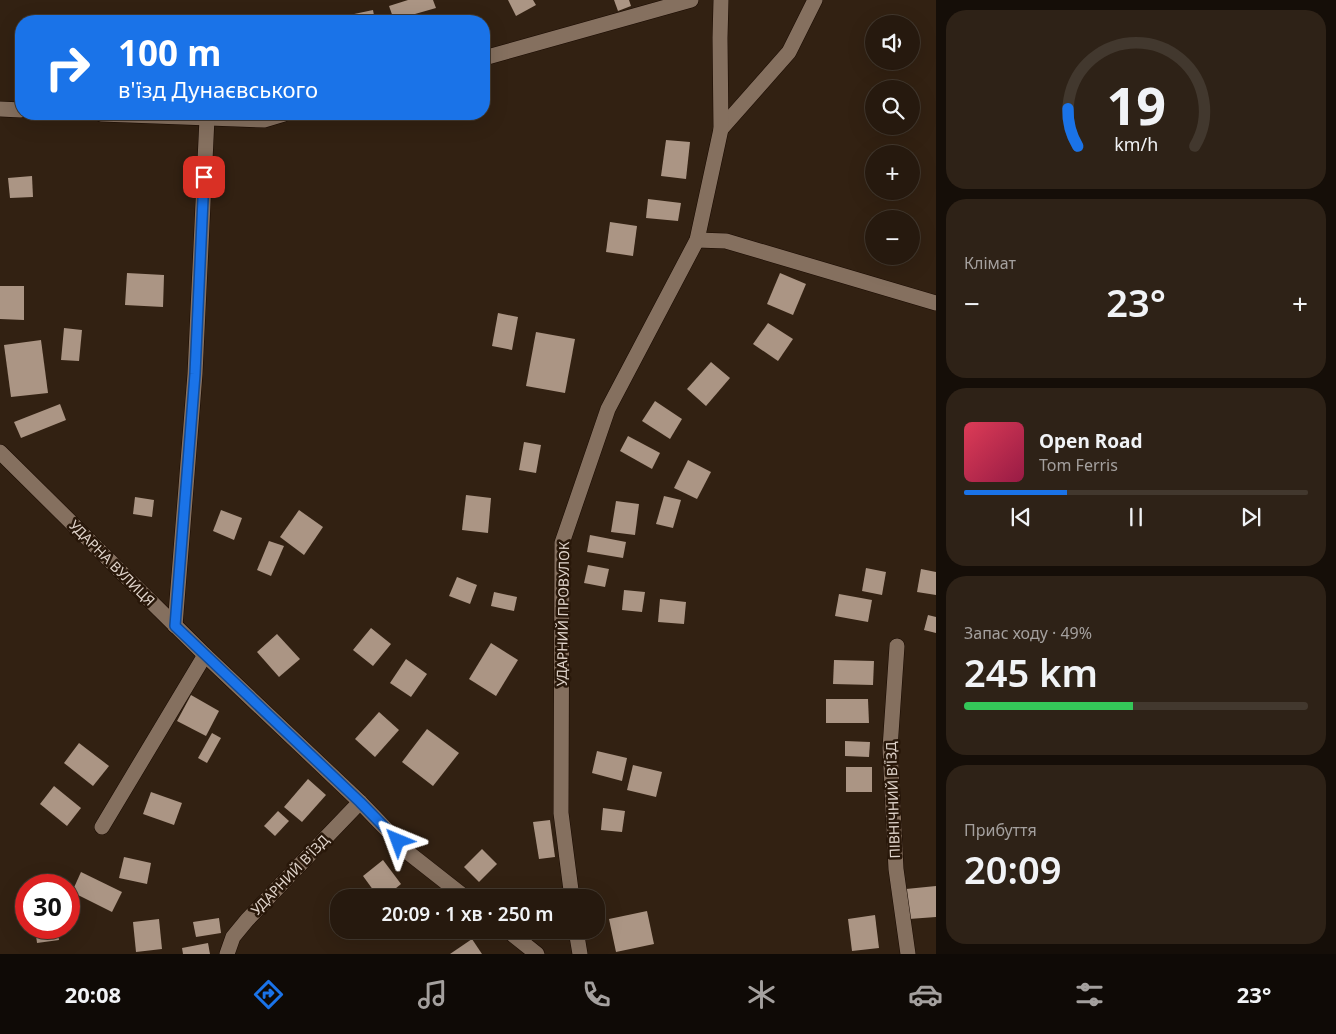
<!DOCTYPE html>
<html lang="uk">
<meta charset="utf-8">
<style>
body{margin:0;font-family:"Noto Sans",sans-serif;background:#2e2217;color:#f1f3f6;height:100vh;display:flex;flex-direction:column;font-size:19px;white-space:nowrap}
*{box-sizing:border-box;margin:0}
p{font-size:16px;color:#a4a09e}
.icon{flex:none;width:28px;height:28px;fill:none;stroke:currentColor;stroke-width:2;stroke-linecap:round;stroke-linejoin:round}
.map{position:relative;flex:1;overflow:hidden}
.details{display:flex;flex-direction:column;gap:10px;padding:10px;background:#150e08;width:400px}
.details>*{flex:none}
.top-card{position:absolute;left:15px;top:15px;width:475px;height:105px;border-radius:20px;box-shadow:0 5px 20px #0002,0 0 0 1px #42382e;background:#1a73e8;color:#fff;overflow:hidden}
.controls{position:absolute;left:865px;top:15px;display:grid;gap:10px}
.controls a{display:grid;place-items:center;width:55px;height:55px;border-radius:50%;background:#26190e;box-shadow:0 5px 20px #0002,0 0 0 1px #42382e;font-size:25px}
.speed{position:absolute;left:15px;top:874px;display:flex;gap:10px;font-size:25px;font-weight:700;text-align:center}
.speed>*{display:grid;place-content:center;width:65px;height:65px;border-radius:50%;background:#26190e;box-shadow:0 5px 20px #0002,0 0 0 1px #42382e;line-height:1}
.speed .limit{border:8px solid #d22;background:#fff;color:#111}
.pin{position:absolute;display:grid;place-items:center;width:42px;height:42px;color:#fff;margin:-21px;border-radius:10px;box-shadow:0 2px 8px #0006}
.me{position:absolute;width:55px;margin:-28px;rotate:316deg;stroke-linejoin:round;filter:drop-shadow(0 0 4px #0008)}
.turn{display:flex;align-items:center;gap:18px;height:105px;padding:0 20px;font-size:22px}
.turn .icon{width:65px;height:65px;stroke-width:2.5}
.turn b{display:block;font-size:35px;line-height:42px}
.big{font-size:38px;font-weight:600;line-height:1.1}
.details .tile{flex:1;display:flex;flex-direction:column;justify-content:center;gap:8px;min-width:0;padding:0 18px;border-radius:20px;background:#2e2217}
.details .dial{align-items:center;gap:0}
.dial svg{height:130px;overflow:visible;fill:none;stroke:#42382e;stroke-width:7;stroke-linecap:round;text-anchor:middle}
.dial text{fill:#f1f3f6;stroke:none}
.song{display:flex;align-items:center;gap:15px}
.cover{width:60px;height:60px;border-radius:8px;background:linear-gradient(135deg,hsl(350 70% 55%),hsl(340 70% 35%))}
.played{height:5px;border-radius:2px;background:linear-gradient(90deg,#1a73e8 30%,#42382e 30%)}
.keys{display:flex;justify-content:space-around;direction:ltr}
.heat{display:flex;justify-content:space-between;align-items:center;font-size:28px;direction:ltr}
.charge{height:8px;border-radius:4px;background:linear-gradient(90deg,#34c759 49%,#42382e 0)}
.trip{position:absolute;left:330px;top:889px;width:275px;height:50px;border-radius:20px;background:#26190e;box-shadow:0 5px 20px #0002,0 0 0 1px #42382e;font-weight:600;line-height:50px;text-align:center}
.tabs{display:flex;height:80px;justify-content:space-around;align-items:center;background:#0f0a06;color:#a4a09e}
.tabs .icon{width:35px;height:35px}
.tabs .selected{color:#1a73e8}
.tabs b{font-size:22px;color:#f1f3f6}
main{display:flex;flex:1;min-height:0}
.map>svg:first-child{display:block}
.building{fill:#ab9584}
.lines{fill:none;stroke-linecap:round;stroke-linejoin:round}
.street-casing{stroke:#190a01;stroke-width:16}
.street{stroke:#85705f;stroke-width:15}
.route-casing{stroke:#114b97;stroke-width:12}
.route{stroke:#1a73e8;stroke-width:9}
.labels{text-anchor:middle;stroke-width:5;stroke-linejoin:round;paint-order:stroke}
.street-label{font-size:14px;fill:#e0d4cb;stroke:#281709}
</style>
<main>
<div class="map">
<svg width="936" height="954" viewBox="0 0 936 954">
<rect width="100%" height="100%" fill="#322112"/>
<g class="building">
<path d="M408,0H433L436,8L394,20L389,6Z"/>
<path d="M508,0H533L536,5L516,16Z"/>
<path d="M614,0H629L631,6L618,11Z"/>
<path d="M373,10L375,21H341L340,17Z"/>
<path d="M666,140L690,142L686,179L661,176Z"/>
<path d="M32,176L33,197L10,198L8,178Z"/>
<path d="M648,199L681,203L678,221L646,218Z"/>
<path d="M610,222L637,226L633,256L606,252Z"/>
<path d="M127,273L164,275L163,307L125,305Z"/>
<path d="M780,273L806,284L793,315L767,304Z"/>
<path d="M0,286H24V320L0,319Z"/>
<path d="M498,313L518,317L512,350L492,346Z"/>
<path d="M768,323L793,339L778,361L753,344Z"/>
<path d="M64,328L82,330L79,361L61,360Z"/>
<path d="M536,332L575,339L565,393L526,386Z"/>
<path d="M41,340L48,393L11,397L4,345Z"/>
<path d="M711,362L730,378L706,406L687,389Z"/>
<path d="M655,401L682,419L670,439L642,421Z"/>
<path d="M60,404L66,420L21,438L14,422Z"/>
<path d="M628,436L660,453L652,469L620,451Z"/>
<path d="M524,442L541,445L536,473L519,470Z"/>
<path d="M688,460L711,472L697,499L674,488Z"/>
<path d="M466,495L491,498L488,533L462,530Z"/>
<path d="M664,496L681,500L673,528L656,524Z"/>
<path d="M135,497L154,500L152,517L133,514Z"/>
<path d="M616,501L639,504L635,535L611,532Z"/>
<path d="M221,510L242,518L234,540L213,531Z"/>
<path d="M299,510L323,527L304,555L280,537Z"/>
<path d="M590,535L626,542L623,558L587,552Z"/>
<path d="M269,541L284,546L271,576L257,570Z"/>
<path d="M588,565L609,569L605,587L584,583Z"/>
<path d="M866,568L886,572L882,595L862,591Z"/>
<path d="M921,569L936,572V595L917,592Z"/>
<path d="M457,577L477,585L470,604L449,596Z"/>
<path d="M624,590L645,592L642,612L622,610Z"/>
<path d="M494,592L517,597L514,611L491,606Z"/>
<path d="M839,594L872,600L868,622L835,616Z"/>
<path d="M660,599L686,602L684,624L658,622Z"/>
<path d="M928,615L936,617V633L924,630Z"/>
<path d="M371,628L391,644L373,666L353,650Z"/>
<path d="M277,634L300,659L279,677L257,652Z"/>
<path d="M491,643L518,660L496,696L469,679Z"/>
<path d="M406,659L427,674L411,697L390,683Z"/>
<path d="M834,660L874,661L873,685L833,684Z"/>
<path d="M191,695L219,711L206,736L177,721Z"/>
<path d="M826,699H868L869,723H826Z"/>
<path d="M379,712L399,730L375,757L355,739Z"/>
<path d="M427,729L459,753L433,786L402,762Z"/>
<path d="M212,733L221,738L207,763L198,758Z"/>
<path d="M845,741L870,742L869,757L845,756Z"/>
<path d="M79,743L109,766L93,786L64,763Z"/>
<path d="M597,751L627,758L622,781L592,773Z"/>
<path d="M633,765L662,772L656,797L627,790Z"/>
<rect x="846" y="767" width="26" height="25"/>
<path d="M308,779L326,795L302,822L284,807Z"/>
<path d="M54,786L81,808L67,826L40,804Z"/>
<path d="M151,792L182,803L174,825L143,814Z"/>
<path d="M603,808L625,811L622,832L601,830Z"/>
<path d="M278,811L289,821L275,836L264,826Z"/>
<path d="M550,820L555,857L539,859L533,822Z"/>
<path d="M482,849L497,864L479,882L464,867Z"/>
<path d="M124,857L151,863L147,884L119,878Z"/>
<path d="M383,860L401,884L384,898H379L363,876Z"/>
<path d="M81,872L122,892L112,912L72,892Z"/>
<path d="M936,886V917L909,919L906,889Z"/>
<path d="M647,911L654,944L616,952L609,919Z"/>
<path d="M875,915L879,948L852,951L848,919Z"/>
<path d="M219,918L221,933L196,937L193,922Z"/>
<path d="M159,919L162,949L136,952L133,922Z"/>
<path d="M35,928H57L59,940L37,943Z"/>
<path d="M472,939L482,954H450Z"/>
<path d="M208,943L210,954H183L182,948Z"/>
</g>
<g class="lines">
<g class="street-casing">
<g id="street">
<path d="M484,58L691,0"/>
<path d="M0,109L21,110"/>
<path d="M101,114L264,120L284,114"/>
<path d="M721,129L789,52L815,0"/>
<path d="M697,240L726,241L936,303"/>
<path d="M0,452L205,655L360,802L410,854L466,898"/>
<path d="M175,626L195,374L207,118"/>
<path d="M897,646L890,748L896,869L908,954"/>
<path d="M102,827L205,655"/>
<path d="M572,898L561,813L562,543L608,409L697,240L721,129L720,38L721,0"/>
<path d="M507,930L537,954"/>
<path d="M576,930L580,954"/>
<path d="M227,954L233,937L247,920L360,802"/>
</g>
</g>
<use href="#street" class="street"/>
</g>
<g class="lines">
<g class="route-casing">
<path id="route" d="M204,177L195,374L175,626L360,802L398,841"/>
</g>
<use href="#route" class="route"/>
</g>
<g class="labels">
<g class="street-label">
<text transform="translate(112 563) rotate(45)" y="5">УДАРНА ВУЛИЦЯ</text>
<text transform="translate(563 614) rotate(-89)" y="5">УДАРНИЙ ПРОВУЛОК</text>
<text transform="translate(893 800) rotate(-92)" y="5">ПІВНІЧНИЙ В'ЇЗД</text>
<text transform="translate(290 875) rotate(-46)" y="5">УДАРНИЙ В'ЇЗД</text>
</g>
</g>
</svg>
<div class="controls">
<a><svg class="icon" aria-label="sound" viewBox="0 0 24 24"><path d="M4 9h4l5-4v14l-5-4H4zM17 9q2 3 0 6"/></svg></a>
<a><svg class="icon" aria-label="search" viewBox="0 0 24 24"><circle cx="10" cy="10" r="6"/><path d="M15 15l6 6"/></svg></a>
<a>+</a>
<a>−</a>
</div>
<div class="speed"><div class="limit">30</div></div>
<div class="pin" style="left:204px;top:177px;background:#d93025"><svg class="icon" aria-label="arrive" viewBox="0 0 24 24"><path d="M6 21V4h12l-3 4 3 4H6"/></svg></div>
<svg class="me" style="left:398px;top:841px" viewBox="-20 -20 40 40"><path d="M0-17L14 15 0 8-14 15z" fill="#1a73e8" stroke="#fff" stroke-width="4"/></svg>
<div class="trip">20:09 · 1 хв · 250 m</div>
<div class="top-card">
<div class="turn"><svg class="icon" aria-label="right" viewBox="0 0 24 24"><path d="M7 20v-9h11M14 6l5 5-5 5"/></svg><div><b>100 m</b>в'їзд Дунаєвського</div></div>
</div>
</div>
<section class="details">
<div class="tile dial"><svg viewBox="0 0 100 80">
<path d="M14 69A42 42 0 1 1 86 69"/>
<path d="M14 69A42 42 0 0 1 8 46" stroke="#1a73e8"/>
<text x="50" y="56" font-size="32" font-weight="700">19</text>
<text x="50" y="72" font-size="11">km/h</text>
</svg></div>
<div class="tile"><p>Клімат</p>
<div class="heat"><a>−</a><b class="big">23°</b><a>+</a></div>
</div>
<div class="tile">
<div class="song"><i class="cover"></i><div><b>Open Road</b><p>Tom Ferris</p></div></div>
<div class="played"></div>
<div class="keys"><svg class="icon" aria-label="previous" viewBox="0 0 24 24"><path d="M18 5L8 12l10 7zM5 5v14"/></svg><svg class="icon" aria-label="pause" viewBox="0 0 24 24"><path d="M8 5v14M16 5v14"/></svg><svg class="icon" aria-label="next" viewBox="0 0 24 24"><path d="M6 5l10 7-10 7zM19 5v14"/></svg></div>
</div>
<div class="tile"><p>Запас ходу · 49%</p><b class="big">245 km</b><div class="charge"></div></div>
<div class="tile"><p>Прибуття</p><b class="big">20:09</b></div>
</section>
</main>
<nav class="tabs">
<b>20:08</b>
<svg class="icon selected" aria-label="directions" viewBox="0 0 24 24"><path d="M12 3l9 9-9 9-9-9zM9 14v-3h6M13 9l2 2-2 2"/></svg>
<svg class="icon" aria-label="music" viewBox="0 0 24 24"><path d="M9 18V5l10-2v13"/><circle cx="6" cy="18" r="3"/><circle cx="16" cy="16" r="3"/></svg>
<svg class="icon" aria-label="phone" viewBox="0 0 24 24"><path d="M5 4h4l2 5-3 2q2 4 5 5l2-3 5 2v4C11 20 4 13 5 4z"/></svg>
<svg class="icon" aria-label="climate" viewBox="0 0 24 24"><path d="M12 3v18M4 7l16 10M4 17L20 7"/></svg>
<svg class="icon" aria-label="car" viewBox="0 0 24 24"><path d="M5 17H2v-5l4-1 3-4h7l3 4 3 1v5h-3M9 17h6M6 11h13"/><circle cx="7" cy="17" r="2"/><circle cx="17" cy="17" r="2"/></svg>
<svg class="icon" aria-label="filters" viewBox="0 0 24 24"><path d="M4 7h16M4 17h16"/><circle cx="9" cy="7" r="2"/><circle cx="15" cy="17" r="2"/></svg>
<b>23°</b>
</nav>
